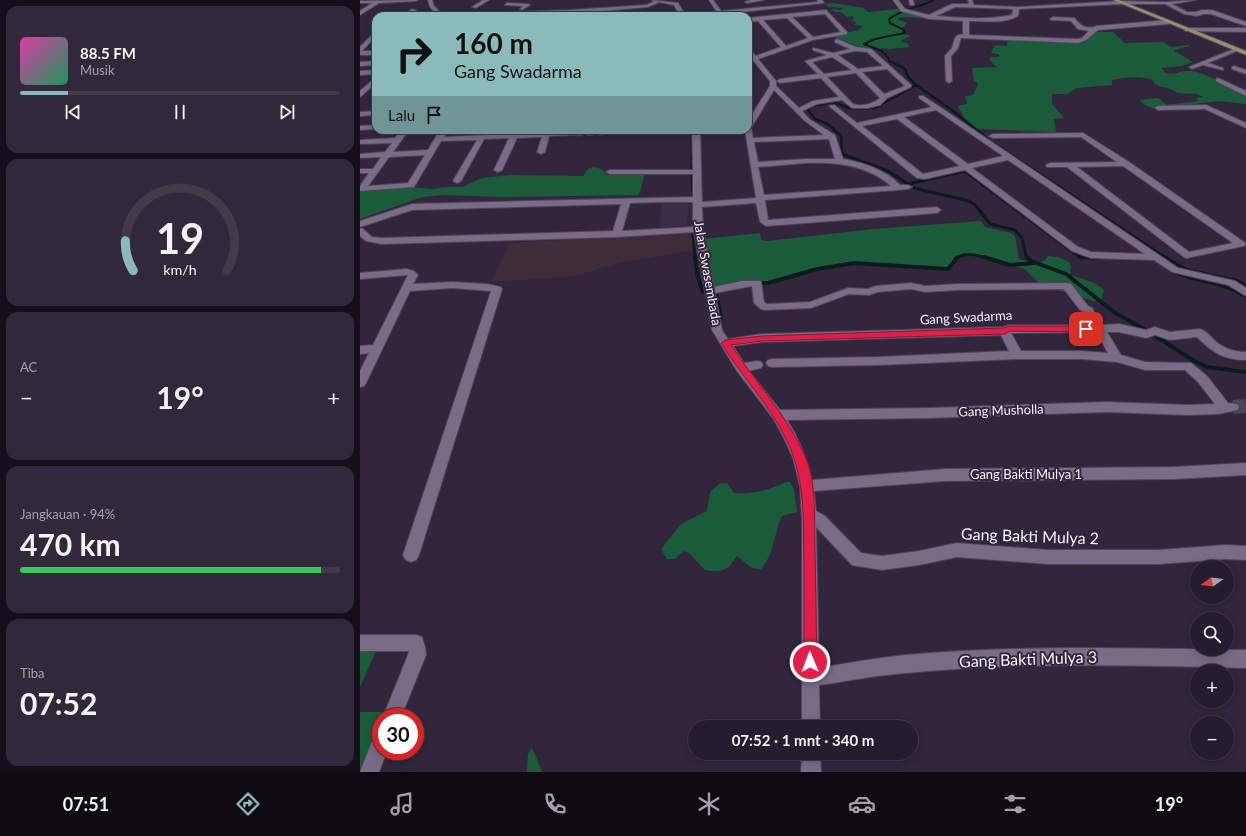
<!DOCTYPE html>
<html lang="id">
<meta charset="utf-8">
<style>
body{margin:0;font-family:Lato,sans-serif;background:#312939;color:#f1f3f6;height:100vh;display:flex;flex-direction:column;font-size:15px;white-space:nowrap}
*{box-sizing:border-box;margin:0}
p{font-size:13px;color:#a3a1aa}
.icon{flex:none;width:22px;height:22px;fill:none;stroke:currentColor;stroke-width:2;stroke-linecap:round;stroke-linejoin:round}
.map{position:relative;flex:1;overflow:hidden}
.drawer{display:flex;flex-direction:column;gap:6px;padding:6px;background:#140f19;width:360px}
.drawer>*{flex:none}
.guide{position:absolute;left:12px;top:12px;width:380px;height:122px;border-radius:12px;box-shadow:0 2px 10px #0003,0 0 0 1px #423a49;background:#8bbbb9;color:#111;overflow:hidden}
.needle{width:26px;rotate:255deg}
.fabs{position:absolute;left:830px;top:560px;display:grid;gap:8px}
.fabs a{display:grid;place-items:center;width:44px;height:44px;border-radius:50%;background:#251c2d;box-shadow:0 2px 10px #0003,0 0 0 1px #423a49;font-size:20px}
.speed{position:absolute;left:12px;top:708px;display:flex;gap:8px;font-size:20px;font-weight:700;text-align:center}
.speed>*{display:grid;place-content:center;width:52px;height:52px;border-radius:50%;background:#251c2d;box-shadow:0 2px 10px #0003,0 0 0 1px #423a49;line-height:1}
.speed .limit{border:6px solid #d22;background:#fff;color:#111}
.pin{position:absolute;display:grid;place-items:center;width:34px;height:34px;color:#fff;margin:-17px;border-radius:8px;box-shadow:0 2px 6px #0006}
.me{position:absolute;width:44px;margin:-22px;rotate:359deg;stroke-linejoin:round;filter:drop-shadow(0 0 3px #0008)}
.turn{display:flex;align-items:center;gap:14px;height:84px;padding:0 16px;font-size:18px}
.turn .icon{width:52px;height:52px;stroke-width:2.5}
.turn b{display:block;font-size:28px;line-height:34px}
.then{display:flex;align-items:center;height:38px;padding:0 16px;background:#0003;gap:8px;font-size:15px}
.big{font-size:30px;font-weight:700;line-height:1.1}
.drawer .card{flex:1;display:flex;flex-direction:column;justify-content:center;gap:6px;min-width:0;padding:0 14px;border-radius:12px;background:#312939}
.drawer .dial{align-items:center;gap:0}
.dial svg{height:104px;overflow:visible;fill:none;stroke:#423a49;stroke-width:7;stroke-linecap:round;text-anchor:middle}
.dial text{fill:#f1f3f6;stroke:none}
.song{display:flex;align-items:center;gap:12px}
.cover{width:48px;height:48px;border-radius:6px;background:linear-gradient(135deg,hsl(320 70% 55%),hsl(150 70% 35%))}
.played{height:4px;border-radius:2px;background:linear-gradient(90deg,#8bbbb9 15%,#423a49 15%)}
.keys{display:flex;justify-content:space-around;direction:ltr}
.heat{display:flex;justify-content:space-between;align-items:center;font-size:22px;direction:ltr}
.charge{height:6px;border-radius:3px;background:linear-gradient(90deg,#34c759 94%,#423a49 0)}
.trip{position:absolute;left:328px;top:720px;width:230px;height:40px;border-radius:20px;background:#251c2d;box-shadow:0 2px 10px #0003,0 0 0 1px #423a49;font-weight:700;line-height:40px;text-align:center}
.dock{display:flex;height:64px;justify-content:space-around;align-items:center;background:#0f0b12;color:#a3a1aa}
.dock .icon{width:28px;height:28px}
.dock .on{color:#8bbbb9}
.dock b{font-size:18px;color:#f1f3f6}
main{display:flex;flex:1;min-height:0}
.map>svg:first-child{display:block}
.built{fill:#3b2d4a}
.education{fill:#3d2d39}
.green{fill:#1a5c39}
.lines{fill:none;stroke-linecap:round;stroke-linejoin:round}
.stream-far3{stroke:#0b1b1c;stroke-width:2}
.stream-far2{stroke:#0b1b1c;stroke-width:2.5}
.stream-far1{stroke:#0b1b1c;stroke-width:3}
.stream{stroke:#0b1b1c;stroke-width:4}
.minor-tunnel-far1{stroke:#4f4559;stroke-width:7;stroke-dasharray:7 3.5;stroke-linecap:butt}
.minor-tunnel{stroke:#4f4559;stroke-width:14;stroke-dasharray:14 7;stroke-linecap:butt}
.minor-casing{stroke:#4f4558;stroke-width:2}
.major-casing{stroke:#4f4558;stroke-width:2}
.minor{fill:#786c86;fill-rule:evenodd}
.major{fill:#949368;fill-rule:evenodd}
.route{fill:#e11d48;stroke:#92132f}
.labels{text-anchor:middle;stroke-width:4;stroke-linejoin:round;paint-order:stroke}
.street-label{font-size:13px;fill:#f8f2fe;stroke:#31263c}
.near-street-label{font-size:16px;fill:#f8f2fe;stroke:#31263c}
</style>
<main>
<section class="drawer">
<div class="card">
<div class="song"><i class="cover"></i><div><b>88.5 FM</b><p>Musik</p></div></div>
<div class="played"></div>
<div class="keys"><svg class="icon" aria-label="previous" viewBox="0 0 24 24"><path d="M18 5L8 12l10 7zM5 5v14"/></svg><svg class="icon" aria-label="pause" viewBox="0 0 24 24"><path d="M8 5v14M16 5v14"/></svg><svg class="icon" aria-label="next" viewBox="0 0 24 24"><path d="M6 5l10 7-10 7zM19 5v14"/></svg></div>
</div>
<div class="card dial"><svg viewBox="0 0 100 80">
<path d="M14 69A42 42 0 1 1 86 69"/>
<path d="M14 69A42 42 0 0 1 8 46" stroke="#8bbbb9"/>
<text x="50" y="56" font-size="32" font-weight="700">19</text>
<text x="50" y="72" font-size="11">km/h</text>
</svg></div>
<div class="card"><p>AC</p>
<div class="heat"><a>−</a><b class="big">19°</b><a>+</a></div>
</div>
<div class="card"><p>Jangkauan · 94%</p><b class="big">470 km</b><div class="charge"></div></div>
<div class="card"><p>Tiba</p><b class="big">07:52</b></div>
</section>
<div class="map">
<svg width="886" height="772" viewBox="0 0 886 772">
<rect width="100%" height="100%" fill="#31263c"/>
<path class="built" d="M329,201L327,226L299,227L303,202Z"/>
<g class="education">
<path d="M115,130H174L175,132L117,136Z"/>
<path d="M334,233L337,252L327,251L258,263L219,275L206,277L131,282L149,243Z"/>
</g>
<g class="green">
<path d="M473,3L504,8L508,12L538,9L565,17C556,20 548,15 537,19L547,23L542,29V33L551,36L540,41L548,44L549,47L530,49L521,48V49L500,47L473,36L498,30L503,26L494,25L497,22L491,21L494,19L492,16L487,17L481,12H475L471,9L481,10L483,8L469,7L465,4Z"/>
<path d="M735,32H753L765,43L803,42L811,47L828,45L830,46L818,49L814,51L833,62L822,66L802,68L805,73C815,76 822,69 832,71C851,75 869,87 886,95V104L859,101L826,105L818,110L806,109L792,108L785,105L779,100L798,98L807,105L838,101L836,98L843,97L836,94L817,93C811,87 804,88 797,85C794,84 793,80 790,79C780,76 762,77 752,80V85L717,88L707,94H692V104L704,118L694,119L696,132L616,129L605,120L598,106L607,104L605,96L613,95L618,85L617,82L614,81L612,68L637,67L629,60L631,57H640L638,54L631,53L635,45L647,46L648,39L725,42Z"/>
<path d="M234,167L241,169L247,175L285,174L279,195L141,197L83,195L62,197L0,219V190L49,187L72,189L88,187H102L122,178L150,175L223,176L228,169Z"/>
<path d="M621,221L625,227L651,233L655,236L659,259C669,262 682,266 688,256L698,257L709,262L711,266L710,275C722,279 735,281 744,290L741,301H733L680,284L666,270L644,262L620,255L604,253L594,257L589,267L586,268L492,262L454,268L408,282L390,281L353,288L344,239L400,233L401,240L407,241L514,229Z"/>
<path d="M426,482H430L434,490L437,512L422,516C414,533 414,555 401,569L392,568L377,556L369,567L360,571H351L345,570L329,553L324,551L315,559H307L301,549L321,524L347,511L350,492L359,484L367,483L374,493C394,494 407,491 426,482Z"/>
<path d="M17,649L0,687V650Z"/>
<path d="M0,712H26L24,717H21V724L0,771Z"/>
<path d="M172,747L182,772H167L168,754Z"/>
</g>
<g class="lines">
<path class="stream-far3" d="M542,67L529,61C527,50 513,48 504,44L515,39L545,33L544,30L530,23L529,19C539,10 561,7 574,0"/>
<g class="stream-far2">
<path d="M556,85L592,110L629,140L647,152"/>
<path d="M332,131V149"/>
<path d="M482,152L481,136L468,124L455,119L448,110L452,106L473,102L489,108H515L556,85L548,77L545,69L540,66"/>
</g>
<g class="stream-far1">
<path d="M482,151V154L528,171L554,188L609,201L615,205L630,224L655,230L662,238L666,256L668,258"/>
<path d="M645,151L806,258"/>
<path d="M332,153V169"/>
<path d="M332,174L333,194"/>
<path d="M548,184L605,171L721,258"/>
<path d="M333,233L335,258"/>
<path d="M597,258C606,252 617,255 627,258"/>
</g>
<g class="stream">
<path d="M335,257L338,278L343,292L347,291"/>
<path d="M624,257L650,265L675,263"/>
<path d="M667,257L671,261L706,274L754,312L791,333L834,361L847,367L886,372"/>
<path d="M719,257L740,258"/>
<path d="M804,257L826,270L877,281L886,286"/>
<path d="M810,270C835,283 863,280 886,297"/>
<path d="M401,283H408L457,269L494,263L588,269L598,257"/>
<path d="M356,293L361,319"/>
</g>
<path class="minor-tunnel-far1" d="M216,133L243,132"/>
<path class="minor-tunnel" d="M873,407L886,406"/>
<g class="minor-casing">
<g id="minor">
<path d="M58,0L56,1L19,3L0,15V11L12,3H0V1Z"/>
<path d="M68,0H72L74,6L82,14L209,10L287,5L294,1L292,0L318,3L326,16H320L314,5L299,2L288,7L209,14L66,16L76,14L70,7Z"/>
<path d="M123,0H129L116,8L112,7Z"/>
<path d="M349,0H353L361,11L458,2L457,0H462L464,3L364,14L366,16L359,15L328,16L357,12Z"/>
<path d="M391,0H404L387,3L385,2Z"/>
<path d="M533,0H538L545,9L569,15L592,4H609L608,0H612L614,5L658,7L761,1L806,2L836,0L812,4L827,12H836L842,10H852L886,22V26L851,14H843L837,16L824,14L805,4H764L659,9L658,16C644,24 624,21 609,21V35L718,39L722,38L729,31L718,29L711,21L691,20L690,19L693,17L714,18C721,26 726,30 737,26L809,20L812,22L809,24L738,30L726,40L718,43L601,38L598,48L591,56L592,81L589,83L586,81L585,56L592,48L595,38L598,35L603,34V21L569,19L541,11ZM595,7L653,9L652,15C627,20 602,18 576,16Z"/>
<path d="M549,0H553L554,5H550Z"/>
<path d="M147,3L168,4L170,5L162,10L160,9L163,6L145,5Z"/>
<path d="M52,9L56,10L49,16H43Z"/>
<path d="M466,10L487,32V34L453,40L398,59L416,81V86L439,108L453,101L479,97L461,78L420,83L417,81L420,79L458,74L445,61L467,55L453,50V48L473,53L490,49L475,42V40L477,39L496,47L511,49L551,85V87L527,98L520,105L508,108H492L482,100L457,104L442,111L449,119L475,135L483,159C502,162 526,170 540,185H548L552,187L548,189L538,190L405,200L408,220L577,207L581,210L577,213L406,226L400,222L396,203L342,207L343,229L354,287L382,281H401L404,302L407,304L450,302L488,288L508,289L516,286L551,283L565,286L598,284L707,283L711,284L728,306L732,308L742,325L759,324L786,330L795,327L810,332L840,329C846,331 849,335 853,339C862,348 874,352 886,352V360C864,360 852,352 837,337L810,340L795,335L786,338L759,332H747L761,355L785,362L831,363L847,376L868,403L877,404L879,407L877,410L859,414L828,415L747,412L569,418L427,420C439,439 447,458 452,480L585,469L814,467L886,463V475L814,479L585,481L454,491L456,511L465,516L501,553L522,556L559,551L597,543L688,550H799L866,545L886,546V560L866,559L799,564H688L597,557L559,565L522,570L492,565L456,527L459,668C488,663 517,658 546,655C659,645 773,648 886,650V668C773,665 659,662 546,673C517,675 488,681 459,685L460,727H442V520L440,486L433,458L424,438L413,418L377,371L352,330L334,232L257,237L22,244L6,241L0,236V228L3,229L12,237L22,238L253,231L261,204L52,210L0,227V221L52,204L333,197V174H250L246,172L250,170H333L332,130H340L342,202L396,198L385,130H388V121L410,86V81L388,54V48L396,56L421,47L398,21L388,22V18ZM465,14L481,32L453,37L432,17ZM427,18L448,38L426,46L403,20ZM495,51L507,52L523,66L498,69L478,55ZM472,57L492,70L464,74L452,62ZM527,69L545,86L524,94L502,72ZM496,73L520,98L519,99C511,104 502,107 493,104L467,77ZM414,90L445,121L464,135L393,138L391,128ZM469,139L475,159H446L398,162L394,142ZM446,163C477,162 507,165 531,186L404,195L398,167ZM303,202H333V227L262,231L270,203ZM392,286L394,303L401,309L405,310L451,308L489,294L509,295L518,292L551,289L565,292L598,290L704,289L720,310L724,312L732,325H649L643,327L402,334L368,339L362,330L355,293ZM736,332L748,353L722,351H661L651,333ZM641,335L649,351L518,357L412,359L408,360L406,363L408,366L412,367L518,365L657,359H722L757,362L785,370H825L838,382L855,404L828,405L747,402L569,408L420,410L389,371L401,368L403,365L401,362L397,361L384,363L373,346L402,342Z"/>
<path d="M827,28H886V32L825,31V29Z"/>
<path d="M16,31V36L2,51H16V55H0V47Z"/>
<path d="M874,49L879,50L848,63L863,68V70L843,65L832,69L829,67Z"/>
<path d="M16,61V65L0,66V62Z"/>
<path d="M874,66L886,70V74L872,69V67Z"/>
<path d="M16,70V74L0,75V71Z"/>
<path d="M16,77V83L0,97V91Z"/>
<path d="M858,78L886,91V96L856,81V79Z"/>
<path d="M559,96H563L580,107L818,268L875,281L886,288V296L868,285L812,272L794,260L731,258L712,251L605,170L565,179L557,178L469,106L474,105L497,123L572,107L559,98ZM576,110L643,156L608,164L544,117ZM537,119L600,166L563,174L502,126ZM648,160L785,254L731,252L718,247L612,168Z"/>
<path d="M846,105L886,123V128L845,109L798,110L795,108L798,106Z"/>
<path d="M16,111V115L0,116V112Z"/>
<path d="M16,125V129L0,130V126Z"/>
<path d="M41,130H49L33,152L68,150L80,130H88L84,137L216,131L220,133L216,135L189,136L185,152L181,154L177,152L182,137L157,138L142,170L138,172L134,170L149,138L124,139L101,181L97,183L93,181L117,140L81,141L54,187L0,191V186L9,173H0V169H13L21,157L0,158V154L25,152L32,143L0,144V140L35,138ZM65,155L48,183L8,186L29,157Z"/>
<path d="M240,130H289L285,132L243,134L239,132Z"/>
<path d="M723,133L769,162L884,242L886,244L884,246L827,258L824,257L707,167H687L686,165L690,163L757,162L721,137L633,138L629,136L633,134ZM763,166L873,243L829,252L717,167Z"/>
<path d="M46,269L54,271L58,275L53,284L92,282L127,284L141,287L142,289L59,555L56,560L51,562L46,560L43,555L131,291L92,288L50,291L6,383L4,386L0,387V371L9,353L0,354V346L13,345L48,275L0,279V273Z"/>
<path d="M0,635H56L62,637L65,647L66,655L41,717H23L48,655L49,651H0Z"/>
<path d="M21,734V751H27L19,772H0L14,736Z"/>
<path d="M442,753H460L461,772H441Z"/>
</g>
</g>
<g class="major-casing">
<path id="major" d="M753,0H759L886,51V55Z"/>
</g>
<use href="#minor" class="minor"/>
<use href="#major" class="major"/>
</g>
<path class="route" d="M649,326H726L730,329L726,332L650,331L645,334L402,341L371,345C396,383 427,415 445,456C457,484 454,520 455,549C456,587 456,624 457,662L455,666L450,668L446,666L444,662C444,629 444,597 444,564C443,521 446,478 426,439C409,404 381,376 361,343L365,340L402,336L643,328Z"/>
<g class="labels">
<g class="street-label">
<text transform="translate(348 273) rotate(80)" y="5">Jalan Swasembada</text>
<text transform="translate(606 317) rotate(-3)" y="5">Gang Swadarma</text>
<text transform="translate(641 410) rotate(-2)" y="5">Gang Musholla</text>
<text x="666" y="479">Gang Bakti Mulya 1</text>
</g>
<g class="near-street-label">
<text transform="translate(670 536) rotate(2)" y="6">Gang Bakti Mulya 2</text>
<text transform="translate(668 659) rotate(-2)" y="6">Gang Bakti Mulya 3</text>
</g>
</g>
</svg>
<div class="fabs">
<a><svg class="needle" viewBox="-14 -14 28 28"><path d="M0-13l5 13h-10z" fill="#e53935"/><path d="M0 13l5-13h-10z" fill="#a3a1aa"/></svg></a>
<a><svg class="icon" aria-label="search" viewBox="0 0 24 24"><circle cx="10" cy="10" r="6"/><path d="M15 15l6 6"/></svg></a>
<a>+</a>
<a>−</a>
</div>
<div class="speed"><div class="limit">30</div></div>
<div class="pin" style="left:726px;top:329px;background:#d93025"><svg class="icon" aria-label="arrive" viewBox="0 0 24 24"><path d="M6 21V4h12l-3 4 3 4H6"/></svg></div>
<svg class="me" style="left:450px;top:662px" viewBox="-20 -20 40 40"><circle r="17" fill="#e11d48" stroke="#fff" stroke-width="3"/><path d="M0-11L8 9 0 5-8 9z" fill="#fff"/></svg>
<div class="trip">07:52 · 1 mnt · 340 m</div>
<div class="guide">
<div class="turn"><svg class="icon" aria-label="right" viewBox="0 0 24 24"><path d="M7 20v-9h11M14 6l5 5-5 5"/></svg><div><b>160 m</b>Gang Swadarma</div></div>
<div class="then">Lalu<svg class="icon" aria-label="arrive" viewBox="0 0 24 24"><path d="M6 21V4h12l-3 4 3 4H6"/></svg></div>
</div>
</div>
</main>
<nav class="dock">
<b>07:51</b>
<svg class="icon on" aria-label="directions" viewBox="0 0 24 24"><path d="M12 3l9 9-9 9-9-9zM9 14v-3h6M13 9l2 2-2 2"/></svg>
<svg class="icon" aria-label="music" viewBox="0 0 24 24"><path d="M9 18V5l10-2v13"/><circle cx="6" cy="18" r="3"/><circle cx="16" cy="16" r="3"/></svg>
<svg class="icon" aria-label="phone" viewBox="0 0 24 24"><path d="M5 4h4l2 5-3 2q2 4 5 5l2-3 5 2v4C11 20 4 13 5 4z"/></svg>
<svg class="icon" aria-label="climate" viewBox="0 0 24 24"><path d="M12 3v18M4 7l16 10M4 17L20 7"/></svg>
<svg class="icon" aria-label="car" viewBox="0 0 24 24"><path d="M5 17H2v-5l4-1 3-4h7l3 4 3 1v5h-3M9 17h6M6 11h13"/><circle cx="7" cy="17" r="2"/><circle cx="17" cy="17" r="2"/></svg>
<svg class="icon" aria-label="filters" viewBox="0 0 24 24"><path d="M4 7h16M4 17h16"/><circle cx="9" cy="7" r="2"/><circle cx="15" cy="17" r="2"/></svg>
<b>19°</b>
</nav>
